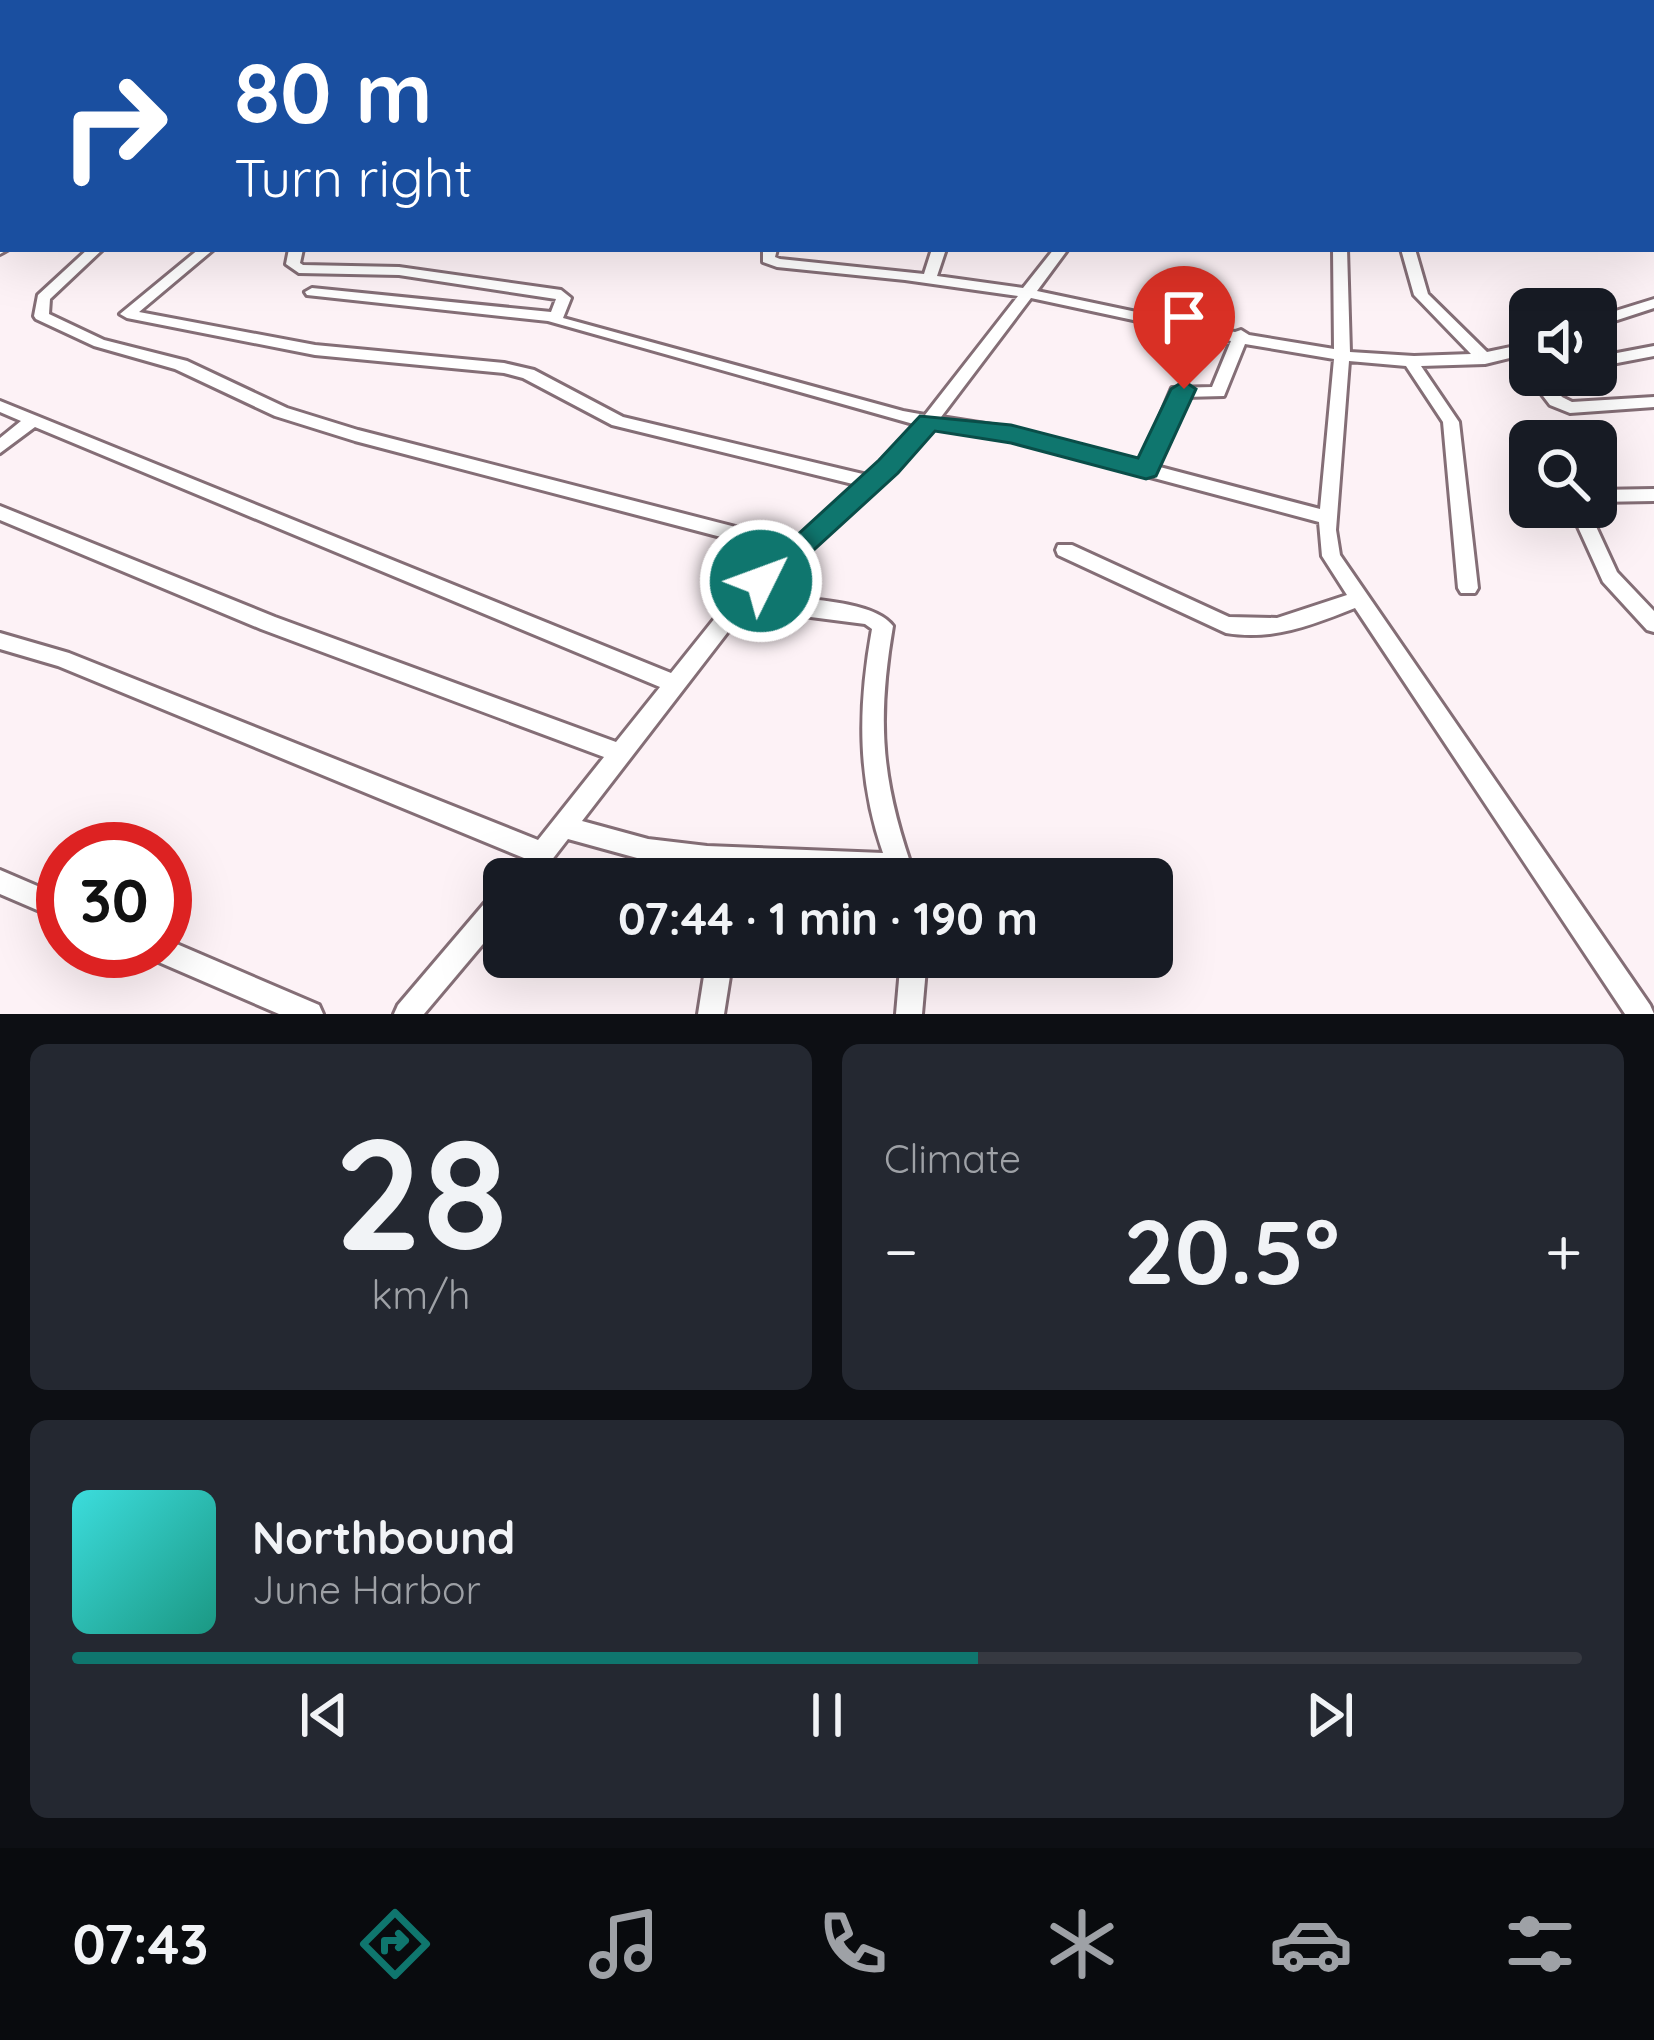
<!DOCTYPE html>
<meta charset="utf-8">
<style>
body{margin:0;font-family:Quicksand,sans-serif;background:#242831;color:#f1f3f6;height:100vh;display:flex;flex-direction:column;font-size:45px;white-space:nowrap}
*{box-sizing:border-box;margin:0}
p{font-size:39px;color:#9ea1a6}
.icon{flex:none;width:66px;height:66px;fill:none;stroke:currentColor;stroke-width:2;stroke-linecap:round;stroke-linejoin:round}
.map{position:relative;height:1014px;overflow:hidden}
.drawer{display:flex;flex-direction:column;gap:30px;padding:30px;background:#0d0f14;flex:1}
.drawer>*{flex:none}
.banner{position:absolute;left:0px;top:0px;width:1656px;height:252px;box-shadow:0 12px 48px #0002;background:#1a4fa0;color:#fff;overflow:hidden}
.buttons{position:absolute;left:1509px;top:288px;display:grid;gap:24px}
.buttons a{display:grid;place-items:center;width:108px;height:108px;border-radius:18px;background:#171b24;box-shadow:0 12px 48px #0002;font-size:60px}
.speed{position:absolute;left:36px;top:822px;display:flex;gap:24px;font-size:60px;font-weight:700;text-align:center}
.speed>*{display:grid;place-content:center;width:156px;height:156px;border-radius:50%;background:#171b24;box-shadow:0 12px 48px #0002;line-height:1}
.speed .limit{border:18px solid #d22;background:#fff;color:#111}
.pin{position:absolute;display:grid;place-items:center;width:102px;height:102px;color:#fff;margin:-123px -51px;border-radius:50% 50% 50% 0;rotate:-45deg;box-shadow:0 0 12px #0007}
.pin .icon{rotate:45deg}
.me{position:absolute;width:132px;margin:-66px;rotate:48deg;stroke-linejoin:round;filter:drop-shadow(0 0 9px #0008)}
.turn{display:flex;align-items:center;gap:42px;height:252px;padding:0 36px;font-size:54px}
.turn .icon{width:156px;height:156px;stroke-width:2.5}
.turn b{display:block;font-size:84px;line-height:102px}
.big{font-size:90px;font-weight:800;line-height:1.1}
.drawer .widget{flex:1;display:flex;flex-direction:column;justify-content:center;gap:18px;min-width:0;padding:0 42px;border-radius:18px;background:#242831}
.drawer .dial{align-items:center;gap:0}
.dial b{font-size:156px;line-height:1}
.song{display:flex;align-items:center;gap:36px}
.cover{width:144px;height:144px;border-radius:18px;background:linear-gradient(135deg,hsl(180 70% 55%),hsl(170 70% 35%))}
.played{height:12px;border-radius:6px;background:linear-gradient(90deg,#0f766e 60%,#363941 60%)}
.keys{display:flex;justify-content:space-around;direction:ltr}
.heat{display:flex;justify-content:space-between;align-items:center;font-size:66px;direction:ltr}
.drawer .tiles{flex:1;display:grid;gap:30px;grid-template-columns:1fr 1fr}
.widget:last-child{grid-column:span 2}
.trip{position:absolute;left:483px;top:858px;width:690px;height:120px;border-radius:18px;background:#171b24;box-shadow:0 12px 48px #0002;font-weight:800;line-height:120px;text-align:center}
.dock{display:flex;height:192px;justify-content:space-around;align-items:center;background:#090b0e;color:#9ea1a6}
.dock .icon{width:84px;height:84px}
.dock .on{color:#0f766e}
.dock b{font-size:54px;color:#f1f3f6}
.map>svg:first-child{display:block}
.lines{fill:none;stroke-linecap:round;stroke-linejoin:round}
.lane-casing{stroke:#846e76;stroke-width:9}
.street-casing{stroke:#846e76;stroke-width:6}
.lane{stroke:#fff;stroke-width:6}
.street{fill:#fff;fill-rule:evenodd}
.route{fill:#0f766e;stroke:#0a4d48;stroke-width:3}
</style>
<div class="map">
<svg width="1654" height="1014" viewBox="0 0 1654 1014">
<rect width="100%" height="100%" fill="#fdf2f6"/>
<g class="lines">
<g class="lane-casing">
<path id="lane" d="M1581,3L1598,0"/>
</g>
<g class="street-casing">
<g id="street">
<path d="M0,0H48L43,3L0,5Z"/>
<path d="M199,0H210L207,3H196Z"/>
<path d="M265,0H276L273,3H262Z"/>
<path d="M364,0H376L373,3H361Z"/>
<path d="M397,0H449L456,3H404Z"/>
<path d="M617,0H827L822,3H622Z"/>
<path d="M935,0H945L948,3H938Z"/>
<path d="M1004,0H1015L1018,3H1007Z"/>
<path d="M1187,0H1197L1195,3H1185Z"/>
<path d="M1618,0H1631L1635,3H1622Z"/>
<rect x="1653" y="10" width="1" height="6"/>
<rect x="1653" y="24" width="1" height="6"/>
<rect x="0" y="30" width="3" height="6"/>
<rect x="0" y="59" width="3" height="6"/>
<rect x="0" y="107" width="3" height="6"/>
<rect x="0" y="194" width="3" height="8"/>
<path d="M3,244V249H9L0,254V245Z"/>
<path d="M88,249H103L50,299L49,314L104,340L187,361L287,408L358,430L794,542L857,485L612,425L523,378L504,373L315,355L127,318L120,314L199,249H214L139,312L315,345L504,363L534,370L623,417L867,475L917,425L548,321L307,295L305,292L312,288L551,312L556,299L399,275L299,273L286,264L289,249H303L300,263L303,265L399,267L561,290L571,298L563,318L903,411L925,415L1018,296L905,280L777,267L763,262V249H777L775,257L780,259L924,274L932,249H946L937,276L1023,288L1054,249H1068L1037,291L1217,329L1235,332L1241,330L1249,335L1334,349L1333,249H1347L1350,352L1414,356L1471,354L1414,295L1401,249H1415L1428,294L1487,352L1530,343V353L1485,364L1421,366L1459,422L1478,588L1475,593H1461L1458,588L1443,422L1406,366L1349,361L1336,530L1340,555L1650,1005L1654,1014H1625L1355,608C1312,625 1273,641 1226,633L1058,555L1056,550L1058,545H1072L1229,617L1277,618L1347,595L1322,556L1319,522L1011,440L933,427L920,445L878,486L763,595C797,599 873,599 893,626C876,725 882,785 916,879L707,870L648,861L568,839L537,879H510L524,858L58,666L0,649V633L69,653L538,840L604,757L261,629L0,520V506L275,617L616,742L660,687L35,427L0,453V438L21,421L0,412V401L671,673L723,608L782,553L355,441L275,416L175,369L94,346L36,319L34,316L38,295ZM1031,298L1231,341L1212,387L1172,388L1141,462L1011,428L941,417ZM1245,344L1334,359L1320,509L1156,466L1184,397L1224,396ZM749,609L865,624L872,629C858,707 857,778 883,853L707,846L648,839L582,821L737,620Z"/>
<path d="M1654,299V308L1596,327V317Z"/>
<path d="M1654,346V356L1596,367V357Z"/>
<path d="M1529,371L1530,375H1544L1562,397L1572,402L1654,397V407L1570,413L1550,405L1527,375Z"/>
<path d="M1654,489V501L1596,502V490Z"/>
<path d="M1569,507H1587L1617,572L1654,611V632L1647,630L1603,582Z"/>
<path d="M0,870L63,897V921L0,894Z"/>
<path d="M504,888V919L424,1014H394L398,1005L495,891Z"/>
<path d="M165,939L319,1005L323,1014H279L154,960L150,951H165Z"/>
<path d="M707,957H733L724,1014H698Z"/>
<path d="M901,957H927L922,1014H896Z"/>
</g>
</g>
<use href="#lane" class="lane"/>
<use href="#street" class="street"/>
</g>
<path class="route" d="M1184,381L1196,389L1156,476L1146,479L1011,443L935,431L898,473L771,589H751L747,581L879,460L920,416L1011,425L1138,458L1171,389Z"/>
</svg>
<div class="buttons">
<a><svg class="icon" aria-label="sound" viewBox="0 0 24 24"><path d="M4 9h4l5-4v14l-5-4H4zM17 9q2 3 0 6"/></svg></a>
<a><svg class="icon" aria-label="search" viewBox="0 0 24 24"><circle cx="10" cy="10" r="6"/><path d="M15 15l6 6"/></svg></a>
</div>
<div class="speed"><div class="limit">30</div></div>
<div class="pin" style="left:1184px;top:389px;background:#d93025"><svg class="icon" aria-label="arrive" viewBox="0 0 24 24"><path d="M6 21V4h12l-3 4 3 4H6"/></svg></div>
<svg class="me" style="left:761px;top:581px" viewBox="-20 -20 40 40"><circle r="17" fill="#0f766e" stroke="#fff" stroke-width="3"/><path d="M0-11L8 9 0 5-8 9z" fill="#fff"/></svg>
<div class="trip">07:44 · 1 min · 190 m</div>
<div class="banner">
<div class="turn"><svg class="icon" aria-label="right" viewBox="0 0 24 24"><path d="M7 20v-9h11M14 6l5 5-5 5"/></svg><div><b>80 m</b>Turn right</div></div>
</div>
</div>
<section class="drawer">
<div class="tiles">
<div class="widget dial"><b>28</b><p>km/h</p></div>
<div class="widget"><p>Climate</p>
<div class="heat"><a>−</a><b class="big">20.5°</b><a>+</a></div>
</div>
<div class="widget">
<div class="song"><i class="cover"></i><div><b>Northbound</b><p>June Harbor</p></div></div>
<div class="played"></div>
<div class="keys"><svg class="icon" aria-label="previous" viewBox="0 0 24 24"><path d="M18 5L8 12l10 7zM5 5v14"/></svg><svg class="icon" aria-label="pause" viewBox="0 0 24 24"><path d="M8 5v14M16 5v14"/></svg><svg class="icon" aria-label="next" viewBox="0 0 24 24"><path d="M6 5l10 7-10 7zM19 5v14"/></svg></div>
</div>
</div>
</section>
<nav class="dock">
<b>07:43</b>
<svg class="icon on" aria-label="directions" viewBox="0 0 24 24"><path d="M12 3l9 9-9 9-9-9zM9 14v-3h6M13 9l2 2-2 2"/></svg>
<svg class="icon" aria-label="music" viewBox="0 0 24 24"><path d="M9 18V5l10-2v13"/><circle cx="6" cy="18" r="3"/><circle cx="16" cy="16" r="3"/></svg>
<svg class="icon" aria-label="phone" viewBox="0 0 24 24"><path d="M5 4h4l2 5-3 2q2 4 5 5l2-3 5 2v4C11 20 4 13 5 4z"/></svg>
<svg class="icon" aria-label="climate" viewBox="0 0 24 24"><path d="M12 3v18M4 7l16 10M4 17L20 7"/></svg>
<svg class="icon" aria-label="car" viewBox="0 0 24 24"><path d="M5 17H2v-5l4-1 3-4h7l3 4 3 1v5h-3M9 17h6M6 11h13"/><circle cx="7" cy="17" r="2"/><circle cx="17" cy="17" r="2"/></svg>
<svg class="icon" aria-label="filters" viewBox="0 0 24 24"><path d="M4 7h16M4 17h16"/><circle cx="9" cy="7" r="2"/><circle cx="15" cy="17" r="2"/></svg>
</nav>
